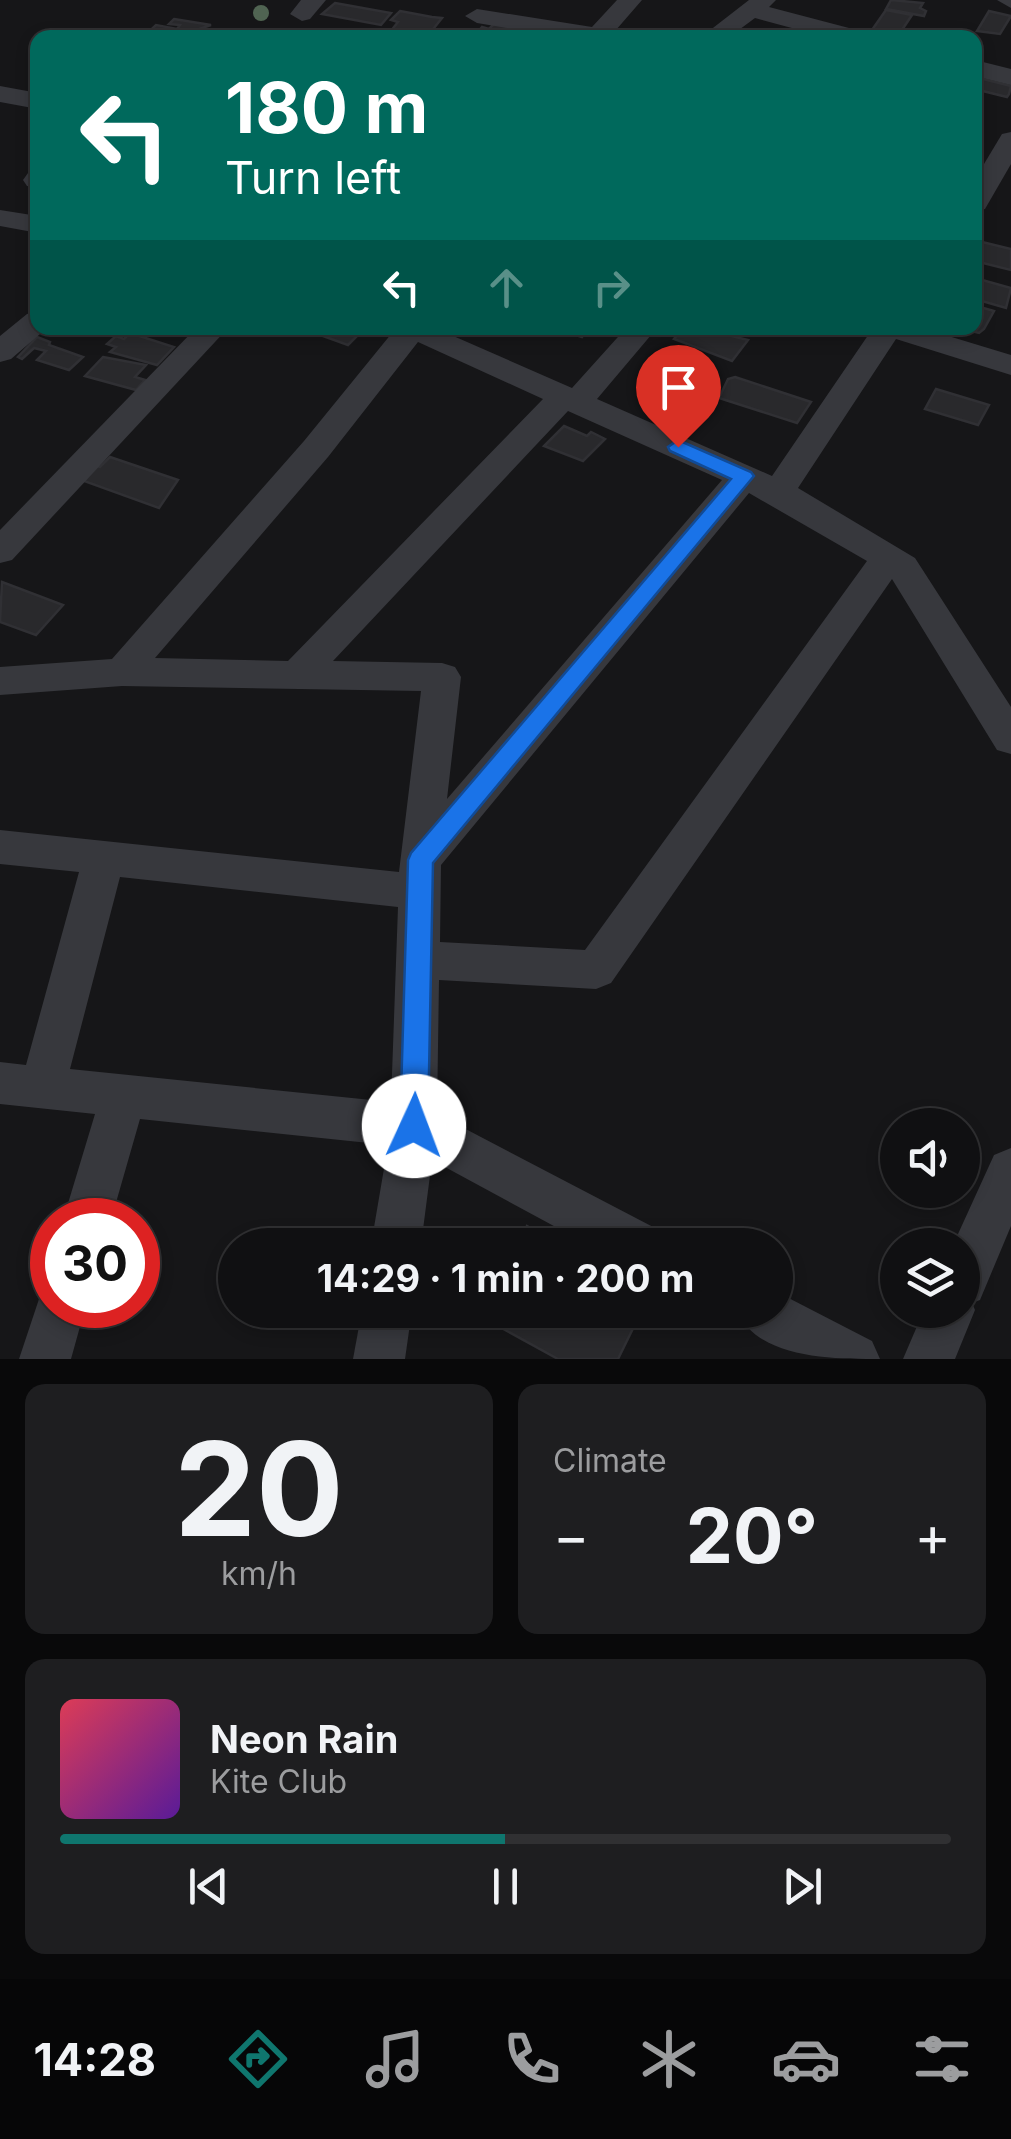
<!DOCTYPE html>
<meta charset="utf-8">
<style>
body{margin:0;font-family:Inter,sans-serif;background:#1e1e20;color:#f1f3f6;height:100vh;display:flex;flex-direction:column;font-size:38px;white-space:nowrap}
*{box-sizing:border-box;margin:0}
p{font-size:32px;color:#9c9d9f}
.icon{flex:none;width:55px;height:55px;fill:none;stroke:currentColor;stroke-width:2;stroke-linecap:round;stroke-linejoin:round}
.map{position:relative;height:1359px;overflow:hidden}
.sheet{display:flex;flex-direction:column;gap:25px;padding:25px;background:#09090a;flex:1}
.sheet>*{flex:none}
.banner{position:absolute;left:30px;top:30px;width:952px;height:305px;border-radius:20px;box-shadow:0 5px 15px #0003,0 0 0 2px #303032;background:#00695c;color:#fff;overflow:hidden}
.fabs{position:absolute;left:880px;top:1108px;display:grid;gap:20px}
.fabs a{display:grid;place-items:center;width:100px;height:100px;border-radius:50%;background:#101012;box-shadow:0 5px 15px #0003,0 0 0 2px #303032;font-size:50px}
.speed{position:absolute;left:30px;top:1198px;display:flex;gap:20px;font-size:50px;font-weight:700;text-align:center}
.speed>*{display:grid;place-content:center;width:130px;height:130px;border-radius:50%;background:#101012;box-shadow:0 5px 15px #0003,0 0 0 2px #303032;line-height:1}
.speed .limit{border:15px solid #d22;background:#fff;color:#111}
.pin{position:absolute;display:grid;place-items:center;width:85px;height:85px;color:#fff;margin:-102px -42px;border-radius:50% 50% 50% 0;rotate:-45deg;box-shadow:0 0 10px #0007}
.pin .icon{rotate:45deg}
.me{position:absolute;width:110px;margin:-55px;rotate:2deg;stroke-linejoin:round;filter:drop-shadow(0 0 8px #0008)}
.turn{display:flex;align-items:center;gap:35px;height:210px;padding:0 30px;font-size:45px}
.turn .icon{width:130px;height:130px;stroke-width:2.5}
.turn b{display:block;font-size:70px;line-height:85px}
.lanes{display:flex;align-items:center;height:95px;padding:0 30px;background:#0003;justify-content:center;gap:50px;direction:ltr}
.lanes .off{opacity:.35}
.big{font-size:75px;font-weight:700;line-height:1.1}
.sheet .widget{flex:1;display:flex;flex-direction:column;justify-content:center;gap:15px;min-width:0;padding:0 35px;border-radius:20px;background:#1e1e20}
.sheet .dial{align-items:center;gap:0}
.dial b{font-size:130px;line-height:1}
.song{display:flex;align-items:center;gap:30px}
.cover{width:120px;height:120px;border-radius:15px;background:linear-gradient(135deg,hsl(350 70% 55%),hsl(270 70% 35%))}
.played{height:10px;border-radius:5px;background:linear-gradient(90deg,#0f766e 50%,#303032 50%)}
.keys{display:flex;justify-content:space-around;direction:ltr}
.heat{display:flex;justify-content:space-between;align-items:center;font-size:55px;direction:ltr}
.sheet .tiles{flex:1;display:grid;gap:25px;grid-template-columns:1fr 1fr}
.widget:last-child{grid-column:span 2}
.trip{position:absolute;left:218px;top:1228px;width:575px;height:100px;border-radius:50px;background:#101012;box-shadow:0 5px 15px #0003,0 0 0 2px #303032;font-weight:700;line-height:100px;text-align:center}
.tabs{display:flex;height:160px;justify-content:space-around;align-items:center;background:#060607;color:#9c9d9f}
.tabs .icon{width:70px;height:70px}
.tabs .on{color:#0f766e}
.tabs b{font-size:45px;color:#f1f3f6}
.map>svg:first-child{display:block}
.building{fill:#29292c;stroke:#303034;stroke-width:2.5}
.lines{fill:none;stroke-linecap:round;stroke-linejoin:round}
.street{fill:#37383d;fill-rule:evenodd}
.tree{fill:#506452}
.route{fill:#1a73e8;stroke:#114b97;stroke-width:2.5}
</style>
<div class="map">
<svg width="1011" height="1359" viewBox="0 0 1011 1359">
<rect width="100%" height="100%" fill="#161618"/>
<g class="building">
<path d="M891,0L923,3L920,8L926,11L924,16L886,9Z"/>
<path d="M335,3L391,13L381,25L322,14Z"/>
<path d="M886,10L912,15L902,30H872Z"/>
<path d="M400,11L432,17L442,18L426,38L390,32L398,22L391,20Z"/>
<path d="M989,11L1011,16L1000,34L977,31Z"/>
<path d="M174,19L211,25L193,31L212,35L142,38L156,25L177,29L180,25L169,24Z"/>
<path d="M494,24L538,32L534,38L474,37L482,27L489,29Z"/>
<path d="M979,78L1011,86L1009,94L1007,97L975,89Z"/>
<path d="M978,241L1011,249V270L975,261Z"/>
<path d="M975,278L1011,288L1006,308L975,299Z"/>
<path d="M980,307L994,311L984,329L979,333L959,328H975V308Z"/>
<path d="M332,328H360L364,329L348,345L323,336Z"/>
<path d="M553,328H605L599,335L586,331L582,337Z"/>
<path d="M683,328H699L748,340L732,361L674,339Z"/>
<path d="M130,333L174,347L157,365L110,352L116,347L107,344L116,336L124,339Z"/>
<path d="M37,337L50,342L49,345L83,357L69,370L37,360L46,351L34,348L22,359L18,357Z"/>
<path d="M103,357L146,365L135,377L145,380L136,390L85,376Z"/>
<path d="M735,377L811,402L797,423L719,398L728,379Z"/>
<path d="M936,389L989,405L978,425L925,409Z"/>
<path d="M564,426L587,436L591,432L605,439L583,461L544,446Z"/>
<path d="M110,457L178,480L159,508L84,481L95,466L100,467Z"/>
<path d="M2,582L63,605L36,635L0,622Z"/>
<path d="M527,1226L563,1245H517Z"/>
<path d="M481,1310H642L618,1359H558L478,1315Z"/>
</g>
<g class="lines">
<g class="street">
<path d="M301,0H326L310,19L302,21L290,14Z"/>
<path d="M617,0H642L609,38H568L477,23L465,16L477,9L592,27Z"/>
<path d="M749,0H776L769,7L868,33L871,38H829L755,18L728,38H700Z"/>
<path d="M997,0H1011V8Z"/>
<path d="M975,60L1011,69V85L975,76Z"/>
<path d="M0,86L38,93V109L0,102Z"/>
<path d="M1011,132V164L985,209L975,211V179L1002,134Z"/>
<path d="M38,171V188L27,186L23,180L28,173Z"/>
<path d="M0,210L38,216V233L0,226Z"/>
<path d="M38,311V328H47L11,359L0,362V336L27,314Z"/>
<path d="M196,328H228L12,560L0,563V530Z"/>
<path d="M396,328H435L572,388L626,328H657L597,399L772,476L873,328H922L1011,355V375L896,339L798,488L915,558L1011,707V754L997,750L892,579L611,983L596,989L439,980L437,1114L655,1228L663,1245H589L432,1160L421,1245H371L388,1145L140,1119L111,1220H63L95,1114L0,1104V1062L26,1065L79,872L0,864V830L399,872L421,691L122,686L0,695V667L112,659L304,441ZM418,342L543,399L288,661L155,658L328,457ZM568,411L722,480L447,799L461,677L455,667L442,663L333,661ZM749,493L867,561L585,950L440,942L441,865ZM120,877L398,907L391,1102L70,1069Z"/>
<path d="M1011,1148V1226L980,1300L972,1303L975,1310L955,1359H903L924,1310H962V1245H953L994,1155Z"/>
<path d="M52,1283V1305H86L71,1359H19L43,1287Z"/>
<path d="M775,1291L872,1341L880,1359C831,1359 758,1359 736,1310H775Z"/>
<path d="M362,1310H412L405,1359H353Z"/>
</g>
</g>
<circle class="tree" cx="261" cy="13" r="8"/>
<path class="route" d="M678,440L751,472L754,476L433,863L428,1126L424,1136L414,1140L404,1136L400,1126L408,860L411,853L731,479L670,451L668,447Z"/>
</svg>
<div class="fabs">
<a><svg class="icon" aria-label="sound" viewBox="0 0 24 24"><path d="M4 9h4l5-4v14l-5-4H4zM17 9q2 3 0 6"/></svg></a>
<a><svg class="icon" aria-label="layers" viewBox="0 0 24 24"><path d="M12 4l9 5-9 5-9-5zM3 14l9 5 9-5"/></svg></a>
</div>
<div class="speed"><div class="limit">30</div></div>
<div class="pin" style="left:678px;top:447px;background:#d93025"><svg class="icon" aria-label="arrive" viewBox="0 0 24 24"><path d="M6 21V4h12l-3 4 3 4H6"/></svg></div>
<svg class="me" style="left:414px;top:1126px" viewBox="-20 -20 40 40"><circle r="19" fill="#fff"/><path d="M0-13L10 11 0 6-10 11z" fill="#1a73e8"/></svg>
<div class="trip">14:29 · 1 min · 200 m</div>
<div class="banner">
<div class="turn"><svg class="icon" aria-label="left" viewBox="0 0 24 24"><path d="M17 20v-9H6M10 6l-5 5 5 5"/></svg><div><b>180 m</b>Turn left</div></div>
<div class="lanes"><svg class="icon" aria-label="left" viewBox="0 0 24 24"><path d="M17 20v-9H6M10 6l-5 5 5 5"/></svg><svg class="icon off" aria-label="ahead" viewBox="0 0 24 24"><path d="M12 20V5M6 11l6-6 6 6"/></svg><svg class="icon off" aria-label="right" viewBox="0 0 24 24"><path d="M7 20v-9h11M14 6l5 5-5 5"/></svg></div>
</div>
</div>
<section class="sheet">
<div class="tiles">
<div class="widget dial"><b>20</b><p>km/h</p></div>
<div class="widget"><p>Climate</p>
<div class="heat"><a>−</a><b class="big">20°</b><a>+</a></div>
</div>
<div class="widget">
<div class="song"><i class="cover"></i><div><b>Neon Rain</b><p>Kite Club</p></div></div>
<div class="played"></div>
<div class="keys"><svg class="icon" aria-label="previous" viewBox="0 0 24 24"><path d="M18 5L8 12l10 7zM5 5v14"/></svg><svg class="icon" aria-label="pause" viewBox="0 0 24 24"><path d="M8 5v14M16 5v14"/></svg><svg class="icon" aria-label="next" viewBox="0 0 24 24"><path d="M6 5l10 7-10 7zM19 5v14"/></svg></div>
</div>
</div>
</section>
<nav class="tabs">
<b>14:28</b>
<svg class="icon on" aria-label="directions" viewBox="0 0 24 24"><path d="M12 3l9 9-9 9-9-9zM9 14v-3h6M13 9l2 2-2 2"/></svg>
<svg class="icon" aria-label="music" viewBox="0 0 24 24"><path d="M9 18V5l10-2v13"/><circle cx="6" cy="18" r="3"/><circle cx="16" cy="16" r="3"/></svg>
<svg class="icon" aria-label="phone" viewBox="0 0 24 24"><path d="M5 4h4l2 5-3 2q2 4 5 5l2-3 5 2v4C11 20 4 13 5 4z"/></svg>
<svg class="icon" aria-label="climate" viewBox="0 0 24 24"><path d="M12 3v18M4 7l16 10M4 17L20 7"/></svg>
<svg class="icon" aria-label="car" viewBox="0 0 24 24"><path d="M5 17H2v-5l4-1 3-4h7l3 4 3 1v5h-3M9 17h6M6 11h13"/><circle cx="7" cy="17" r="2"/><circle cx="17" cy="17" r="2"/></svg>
<svg class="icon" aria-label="filters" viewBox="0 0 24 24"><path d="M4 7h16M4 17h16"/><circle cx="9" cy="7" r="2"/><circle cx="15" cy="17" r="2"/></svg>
</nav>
